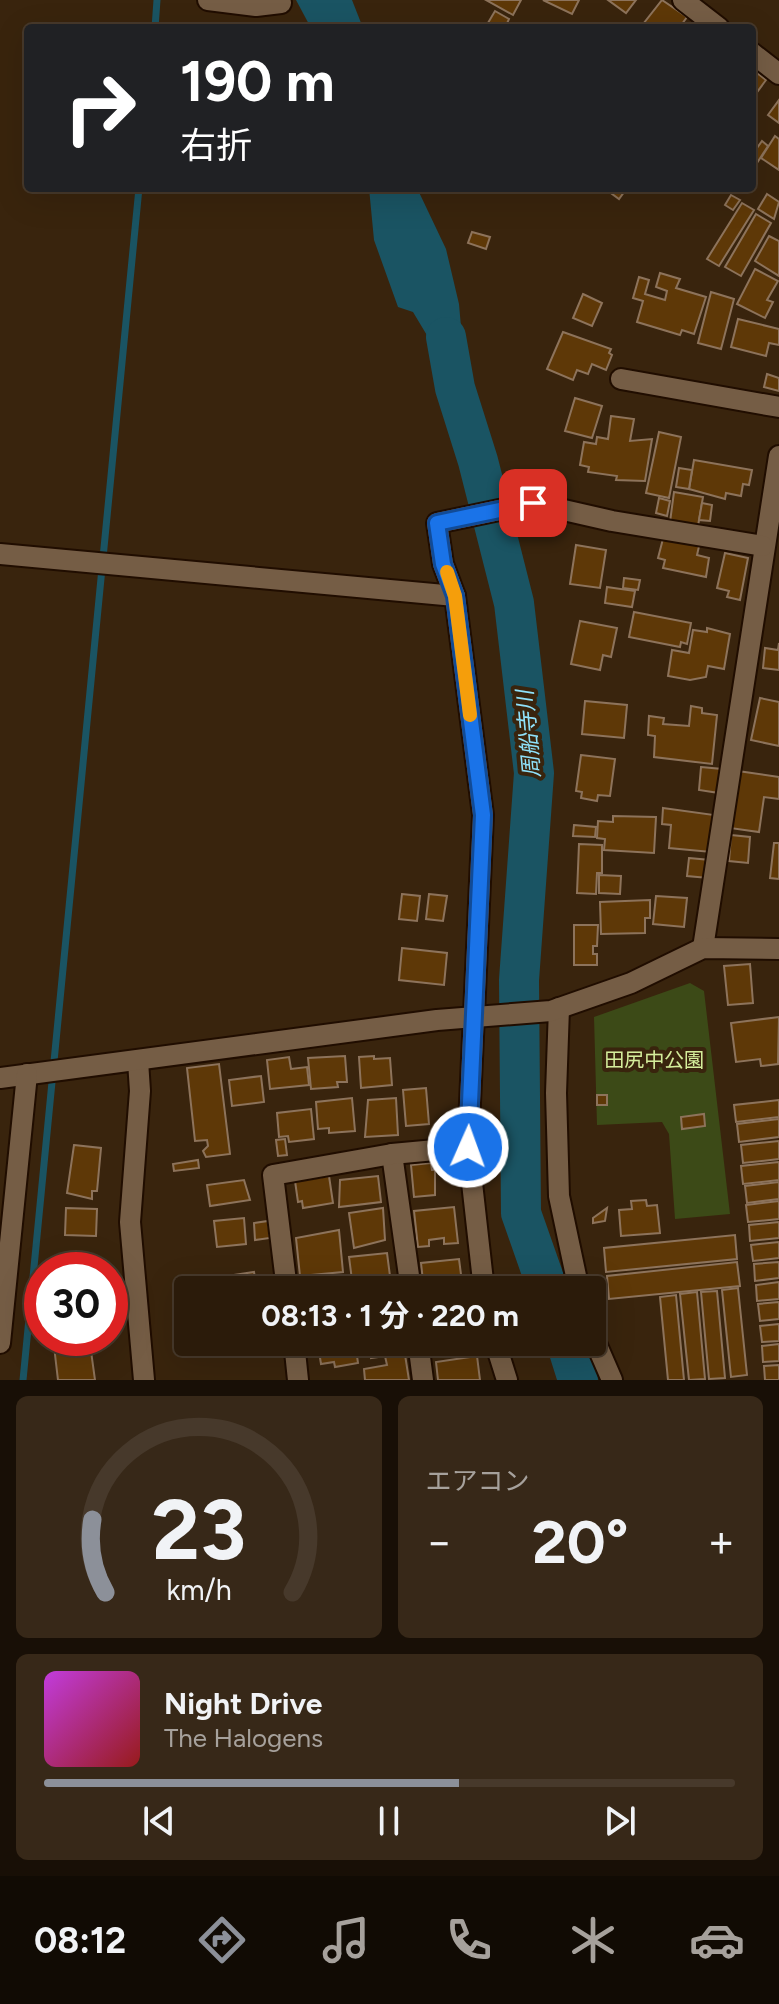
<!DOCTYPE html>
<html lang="ja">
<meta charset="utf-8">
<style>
body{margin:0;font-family:Figtree,"Noto Sans JP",sans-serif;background:#372818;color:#f1f3f6;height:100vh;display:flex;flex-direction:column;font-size:30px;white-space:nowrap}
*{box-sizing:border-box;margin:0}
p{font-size:26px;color:#a6a19c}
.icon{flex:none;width:44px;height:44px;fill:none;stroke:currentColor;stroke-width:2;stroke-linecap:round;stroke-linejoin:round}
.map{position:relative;height:1380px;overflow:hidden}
.sheet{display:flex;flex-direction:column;gap:16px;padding:16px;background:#180f06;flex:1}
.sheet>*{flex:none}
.top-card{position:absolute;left:24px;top:24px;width:732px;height:168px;border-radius:8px;box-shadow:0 8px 32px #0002,0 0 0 2px #47392b;background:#202124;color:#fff;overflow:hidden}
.speed{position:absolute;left:24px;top:1252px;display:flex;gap:16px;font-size:40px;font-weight:700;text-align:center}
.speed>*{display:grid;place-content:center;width:104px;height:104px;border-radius:50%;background:#2b1b0a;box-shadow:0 8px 32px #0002,0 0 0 2px #47392b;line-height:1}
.speed .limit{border:12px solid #d22;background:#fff;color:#111}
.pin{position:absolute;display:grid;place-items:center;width:68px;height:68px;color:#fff;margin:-34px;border-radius:16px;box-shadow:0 4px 12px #0006}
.me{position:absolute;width:88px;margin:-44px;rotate:2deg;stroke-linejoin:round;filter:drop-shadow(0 0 6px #0008)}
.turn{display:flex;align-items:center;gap:28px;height:168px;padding:0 24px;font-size:36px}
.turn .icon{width:104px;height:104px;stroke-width:2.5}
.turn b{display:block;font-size:56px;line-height:68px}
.big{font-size:60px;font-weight:700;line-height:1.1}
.sheet .tile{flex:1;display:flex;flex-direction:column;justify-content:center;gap:12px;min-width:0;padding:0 28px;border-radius:12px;background:#372818}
.sheet .dial{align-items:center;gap:0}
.dial svg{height:208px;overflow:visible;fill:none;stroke:#47392b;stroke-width:7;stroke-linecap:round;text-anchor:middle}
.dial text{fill:#f1f3f6;stroke:none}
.song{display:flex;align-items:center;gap:24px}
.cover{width:96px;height:96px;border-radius:12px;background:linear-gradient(135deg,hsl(290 70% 55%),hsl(0 70% 35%))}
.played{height:8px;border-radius:4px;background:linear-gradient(90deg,#8c9099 60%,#47392b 60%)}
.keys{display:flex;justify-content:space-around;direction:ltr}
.heat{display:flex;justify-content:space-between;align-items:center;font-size:44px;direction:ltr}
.sheet .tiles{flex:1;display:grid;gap:16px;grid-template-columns:1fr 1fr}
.tile:last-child{grid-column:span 2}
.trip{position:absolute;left:174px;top:1276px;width:432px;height:80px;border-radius:8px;background:#2b1b0a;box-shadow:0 8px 32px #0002,0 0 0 2px #47392b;font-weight:700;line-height:80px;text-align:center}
.dock{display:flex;height:128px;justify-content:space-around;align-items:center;background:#110b04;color:#a6a19c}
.dock .icon{width:56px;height:56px}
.dock .selected{color:#8c9099}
.dock b{font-size:36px;color:#f1f3f6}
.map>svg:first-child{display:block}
.green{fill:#3c4a17}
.water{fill:#1a5463}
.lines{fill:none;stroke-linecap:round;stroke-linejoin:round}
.stream{stroke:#1a5463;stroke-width:7}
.river{stroke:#1a5463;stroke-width:40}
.building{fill:#5e3807;stroke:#8d735b;stroke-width:2}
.minor-casing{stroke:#200d00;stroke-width:24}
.minor{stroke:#755d45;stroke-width:20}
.route-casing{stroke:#114b97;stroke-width:20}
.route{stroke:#1a73e8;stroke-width:14}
.slow{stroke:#f59e0b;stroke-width:14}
.labels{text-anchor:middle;stroke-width:8;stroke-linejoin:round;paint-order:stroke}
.park-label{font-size:20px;fill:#d4ed9b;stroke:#39240d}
.water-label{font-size:22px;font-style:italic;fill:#8fe2fb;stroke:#39240d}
</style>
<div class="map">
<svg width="779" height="1380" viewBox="0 0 779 1380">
<rect width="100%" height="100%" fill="#39240d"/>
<path class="green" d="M690,983L704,991L730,1214L675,1219L669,1134L662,1122L597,1125L594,1017Z"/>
<g class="water">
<path d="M296,0H352L363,28H311Z"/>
<path d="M369,188H417L446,249L459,304L466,384L447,398L434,347L413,312L398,307L374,240Z"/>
</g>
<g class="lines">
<g class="stream">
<path d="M155,28L157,0"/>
<path d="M23,1380L139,188"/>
</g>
<g class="river">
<path d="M446,337L455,388L478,461L514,603L534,773L519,980L521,1213L548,1290"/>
<path d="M566,1342L578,1380"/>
</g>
</g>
<g class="building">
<path d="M486,0H521L513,15Z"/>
<path d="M543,0H579L572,14Z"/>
<path d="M608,0H636L626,13Z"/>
<path d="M662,0L687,17L679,28H640Z"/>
<path d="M495,11L509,19L505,28H485Z"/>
<path d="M752,69L766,80L752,99Z"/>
<path d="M779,100V123L768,115Z"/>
<path d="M775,136L779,139V170L761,158Z"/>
<path d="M762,141L768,146L757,163L752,155Z"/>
<path d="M604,188H627L619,199Z"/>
<path d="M767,194L779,202L774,219L758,209Z"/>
<path d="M731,195L740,200L733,210L725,205Z"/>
<path d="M742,203L754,210L719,266L707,259Z"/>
<path d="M756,214L771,223L741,276L725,267Z"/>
<path d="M472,232L490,237L486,249L468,243Z"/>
<path d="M769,236L779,241V276L755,261Z"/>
<path d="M755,269L778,281L767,300L773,302L765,318L737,304Z"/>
<path d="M660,273L680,279L676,288L706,297L694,334L682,330L680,335L637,322L643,301L633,298L639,277L649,280L645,294L665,300L667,291L656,287Z"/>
<path d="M711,292L734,299L721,349L698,343Z"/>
<path d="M583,294L602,303L592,326L573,318Z"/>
<path d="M738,319L779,329V345L769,343L766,356L731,347Z"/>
<path d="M563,332L611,349L609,353L612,355L606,370L592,364L588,374L577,370L573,380L547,369Z"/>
<path d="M767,374L779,378V391L764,387Z"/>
<path d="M575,398L602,406L592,438L565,431Z"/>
<path d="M611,416L634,419L630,441L652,439L645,481L616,480L617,476L588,472L589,467L580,465L584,442L596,444L597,437L608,439Z"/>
<path d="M659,432L681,437L669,498L646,493Z"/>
<path d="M694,460L752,470L749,485L743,484L741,496L726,493L725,499L689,489Z"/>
<path d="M679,468L692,470L689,489L676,487Z"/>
<path d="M674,492L703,497L698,526L670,522Z"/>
<path d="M659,498L670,501L667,516L656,513Z"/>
<path d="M702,503L712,505L710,521L699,520Z"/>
<path d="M664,535L700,542L697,555L709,558L706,577L663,568L665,560L658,558Z"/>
<path d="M576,545L606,550L600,588L570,584Z"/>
<path d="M725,553L748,558L740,600L727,597L729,591L717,588Z"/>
<path d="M624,578L640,580L638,590L623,588Z"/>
<path d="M607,587L635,591L632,607L605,603Z"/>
<path d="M634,612L691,623L687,644L681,642L680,647L629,637Z"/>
<path d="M580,621L617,628L611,657L603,655L600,670L571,664Z"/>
<path d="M707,628L730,634L724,669L708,666L706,677L690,680L668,676L672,650L689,653L693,630L707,632Z"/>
<path d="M779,643V670L763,668L765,648L778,650Z"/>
<path d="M760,698L779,702V746L751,740Z"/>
<path d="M585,701L627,705L624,738L582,734Z"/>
<path d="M691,706L702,708V713L717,715L712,764L654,757L655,736L648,735L649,716L664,718L663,724L689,726Z"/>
<path d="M581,755L615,759L610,796L598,795L597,801L581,798L582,792L576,791Z"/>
<path d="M701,767L722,769L719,793L699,790Z"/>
<path d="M738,771L779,777V799L764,797L759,832L730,828Z"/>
<path d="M663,808L714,815L711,852L669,848L671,825L662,824Z"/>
<path d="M613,816L656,817L654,853L604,850L605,839L597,838L598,821L613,822Z"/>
<path d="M574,825L596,827L595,837L573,836Z"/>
<path d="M731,835L750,837L748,863L729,861Z"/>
<path d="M774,843H779V879L770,878Z"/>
<path d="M579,844L602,845V873H597L596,894L577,893Z"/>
<path d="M689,858L710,860L708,878L687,876Z"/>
<path d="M599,875L621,876L620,894L599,893Z"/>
<path d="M402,894L420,896L417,921L399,919Z"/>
<path d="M429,894L447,896L443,921L426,919Z"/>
<path d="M656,896L687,898L684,927L653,924Z"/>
<path d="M650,900V918H645V933L601,934L600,902Z"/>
<path d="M574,925H598L597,946H593V954H597V965H574Z"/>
<path d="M402,948L447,953L444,985L399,980Z"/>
<path d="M750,964L753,1003L728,1005L724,966Z"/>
<path d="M779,1017L778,1064L761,1066L760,1059L736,1062L731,1023Z"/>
<path d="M345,1056L347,1082H337L338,1087L311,1089L308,1058Z"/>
<path d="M374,1056V1059L390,1058L392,1085L361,1088L359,1057Z"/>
<path d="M289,1057L291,1069L307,1067L309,1085L270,1089L267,1060Z"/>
<path d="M219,1064L230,1154L206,1157L203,1151L208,1146L207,1140L195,1141L187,1068Z"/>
<path d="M261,1076L264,1102L232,1106L229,1080Z"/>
<path d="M426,1088L429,1124L406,1126L403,1090Z"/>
<rect x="597" y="1095" width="10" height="10"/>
<path d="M352,1098L355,1131L329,1133V1128L318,1129L316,1102Z"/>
<path d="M396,1098L398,1135L365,1137L368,1100Z"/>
<path d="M779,1100V1117L736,1122L734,1105Z"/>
<path d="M311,1109L314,1139L289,1142L288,1136L279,1137L277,1113Z"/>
<path d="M704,1114L705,1126L682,1129L681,1117Z"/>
<path d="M779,1119V1137L739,1142L737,1124Z"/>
<path d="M285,1139L287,1155L278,1156L276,1140Z"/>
<path d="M779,1141V1159L743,1163L741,1145Z"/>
<path d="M74,1145L101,1148L97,1191H92V1199L67,1193Z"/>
<path d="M198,1160L199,1168L174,1171L173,1164Z"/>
<path d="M779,1162V1180L743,1184L741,1166Z"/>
<path d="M431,1163L432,1170H435V1195L414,1197L411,1165Z"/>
<path d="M329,1176L333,1203L303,1208L302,1201L298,1202L295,1181Z"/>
<path d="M378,1176L381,1202L339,1207L340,1180Z"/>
<path d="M244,1180L250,1200L210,1206L207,1185Z"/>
<path d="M779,1182V1199L747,1203L745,1186Z"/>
<path d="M646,1200L647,1206L657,1205L660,1233L621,1236L619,1210L632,1209L631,1201Z"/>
<path d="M779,1201V1219L748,1222L746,1205Z"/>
<path d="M454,1207L458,1243L444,1244V1238L429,1240V1246L418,1247L414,1211Z"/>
<path d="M66,1208L97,1209L96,1236L65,1235Z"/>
<path d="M383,1208L385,1240L354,1248L349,1213Z"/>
<path d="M607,1208L605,1221L593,1223V1218Z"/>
<path d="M244,1218L246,1244L217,1247L214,1221Z"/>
<path d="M268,1221L270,1238L255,1240L254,1223Z"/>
<path d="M779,1222V1238L750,1241L749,1225Z"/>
<path d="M339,1230L343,1272L300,1276L296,1238Z"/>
<path d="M735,1235L737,1259L606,1272L604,1248Z"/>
<path d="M779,1242V1258L753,1261L751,1245Z"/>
<path d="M387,1253L390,1276L352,1280L349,1257Z"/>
<path d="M62,1258L95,1261L94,1270H61Z"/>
<path d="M459,1259L463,1290H424L421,1263Z"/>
<path d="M737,1262L740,1286L609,1299L607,1276Z"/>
<path d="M779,1262V1278L755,1281L754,1264Z"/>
<path d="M254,1272L257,1290H222L220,1277Z"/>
<path d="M779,1282V1299L757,1301L756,1285Z"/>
<path d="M738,1288L747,1375L731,1377L722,1290Z"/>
<path d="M717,1291L725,1378L709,1379L701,1292Z"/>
<path d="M697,1292L705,1379L689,1380L680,1294Z"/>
<path d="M676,1295L684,1380H668L660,1297Z"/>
<path d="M779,1302V1319L760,1321L758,1304Z"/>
<path d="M188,1315V1339L182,1340L178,1316Z"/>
<path d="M779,1324V1341L762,1342L760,1326Z"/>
<path d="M72,1338H108L90,1344L95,1380H58L54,1346L73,1344Z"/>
<path d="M229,1342H264L265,1349L231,1354Z"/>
<path d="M327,1342H355L358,1363L335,1367L334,1362L321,1364L318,1345Z"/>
<path d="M369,1342H403L409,1380H365L364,1369L387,1365L385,1356L371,1358Z"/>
<path d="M779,1344V1361L763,1362L762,1346Z"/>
<path d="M477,1356L480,1380H438L436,1362Z"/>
<path d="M779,1365V1380H765L764,1366Z"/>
</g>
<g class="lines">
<g class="minor-casing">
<g id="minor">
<path d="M208,0L256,6L281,3L280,0"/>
<path d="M683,0L719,28"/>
<path d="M752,53L779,74"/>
<path d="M621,379L779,407"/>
<path d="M0,554L455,596"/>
<path d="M703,948L779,456"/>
<path d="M559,1008L556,1093L559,1196L579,1290"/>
<path d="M138,1061L140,1091L130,1222L144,1380"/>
<path d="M0,1078L437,1020L551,1011L631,983L703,948L779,949"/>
<path d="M392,1154L411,1290"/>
<path d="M287,1290L273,1175L392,1154L468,1147"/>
<path d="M484,1290L468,1147L483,815L455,596L443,564L437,523L533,503L612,521L763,546"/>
<path d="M592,1334L612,1380"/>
<path d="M294,1342L298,1380"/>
<path d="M418,1342L423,1380"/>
<path d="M495,1342L507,1380"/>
<path d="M0,1343L27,1074"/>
</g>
</g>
<use href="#minor" class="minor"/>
</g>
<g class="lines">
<g class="route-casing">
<path id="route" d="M468,1147L483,815L455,596L443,564L437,523L533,503"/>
</g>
<use href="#route" class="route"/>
<path class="slow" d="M447,572L455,596L470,715"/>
</g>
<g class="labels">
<g class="park-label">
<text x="654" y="1067">田尻中公園</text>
</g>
<g class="water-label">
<text transform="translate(528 734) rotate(-95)" y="8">周船寺川</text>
</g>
</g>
</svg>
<div class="speed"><div class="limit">30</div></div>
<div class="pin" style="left:533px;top:503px;background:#d93025"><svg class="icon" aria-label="arrive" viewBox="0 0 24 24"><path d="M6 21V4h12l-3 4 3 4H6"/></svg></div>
<svg class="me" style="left:468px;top:1147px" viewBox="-20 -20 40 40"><circle r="17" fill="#1a73e8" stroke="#fff" stroke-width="3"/><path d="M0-11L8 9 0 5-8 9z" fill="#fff"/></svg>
<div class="trip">08:13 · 1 分 · 220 m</div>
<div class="top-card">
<div class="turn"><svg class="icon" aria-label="right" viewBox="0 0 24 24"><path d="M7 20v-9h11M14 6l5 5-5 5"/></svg><div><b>190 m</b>右折</div></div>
</div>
</div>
<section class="sheet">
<div class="tiles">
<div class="tile dial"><svg viewBox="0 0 100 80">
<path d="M14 69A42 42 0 1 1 86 69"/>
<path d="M14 69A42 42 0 0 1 9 41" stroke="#8c9099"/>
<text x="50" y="56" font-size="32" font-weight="700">23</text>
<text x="50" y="72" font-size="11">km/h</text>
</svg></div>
<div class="tile"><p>エアコン</p>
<div class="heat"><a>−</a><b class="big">20°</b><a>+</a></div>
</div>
<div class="tile">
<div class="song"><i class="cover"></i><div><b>Night Drive</b><p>The Halogens</p></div></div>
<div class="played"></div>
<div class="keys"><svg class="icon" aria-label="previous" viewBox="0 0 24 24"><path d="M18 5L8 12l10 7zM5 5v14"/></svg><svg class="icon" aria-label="pause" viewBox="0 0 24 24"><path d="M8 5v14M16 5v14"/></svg><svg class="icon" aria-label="next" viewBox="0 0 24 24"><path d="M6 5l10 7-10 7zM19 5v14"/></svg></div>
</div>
</div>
</section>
<nav class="dock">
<b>08:12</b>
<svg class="icon selected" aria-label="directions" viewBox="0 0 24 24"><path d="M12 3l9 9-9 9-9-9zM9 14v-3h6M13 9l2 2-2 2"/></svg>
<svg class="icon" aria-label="music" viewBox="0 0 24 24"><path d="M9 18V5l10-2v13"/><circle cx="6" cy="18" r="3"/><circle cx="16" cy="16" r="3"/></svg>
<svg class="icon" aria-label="phone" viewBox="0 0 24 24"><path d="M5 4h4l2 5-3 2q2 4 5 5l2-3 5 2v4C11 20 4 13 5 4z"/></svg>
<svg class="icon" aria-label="climate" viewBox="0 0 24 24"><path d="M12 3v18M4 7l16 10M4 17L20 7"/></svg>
<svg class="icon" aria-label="car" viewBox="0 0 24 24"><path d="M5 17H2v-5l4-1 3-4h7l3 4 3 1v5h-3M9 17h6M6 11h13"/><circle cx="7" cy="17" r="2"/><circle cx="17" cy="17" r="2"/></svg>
</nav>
